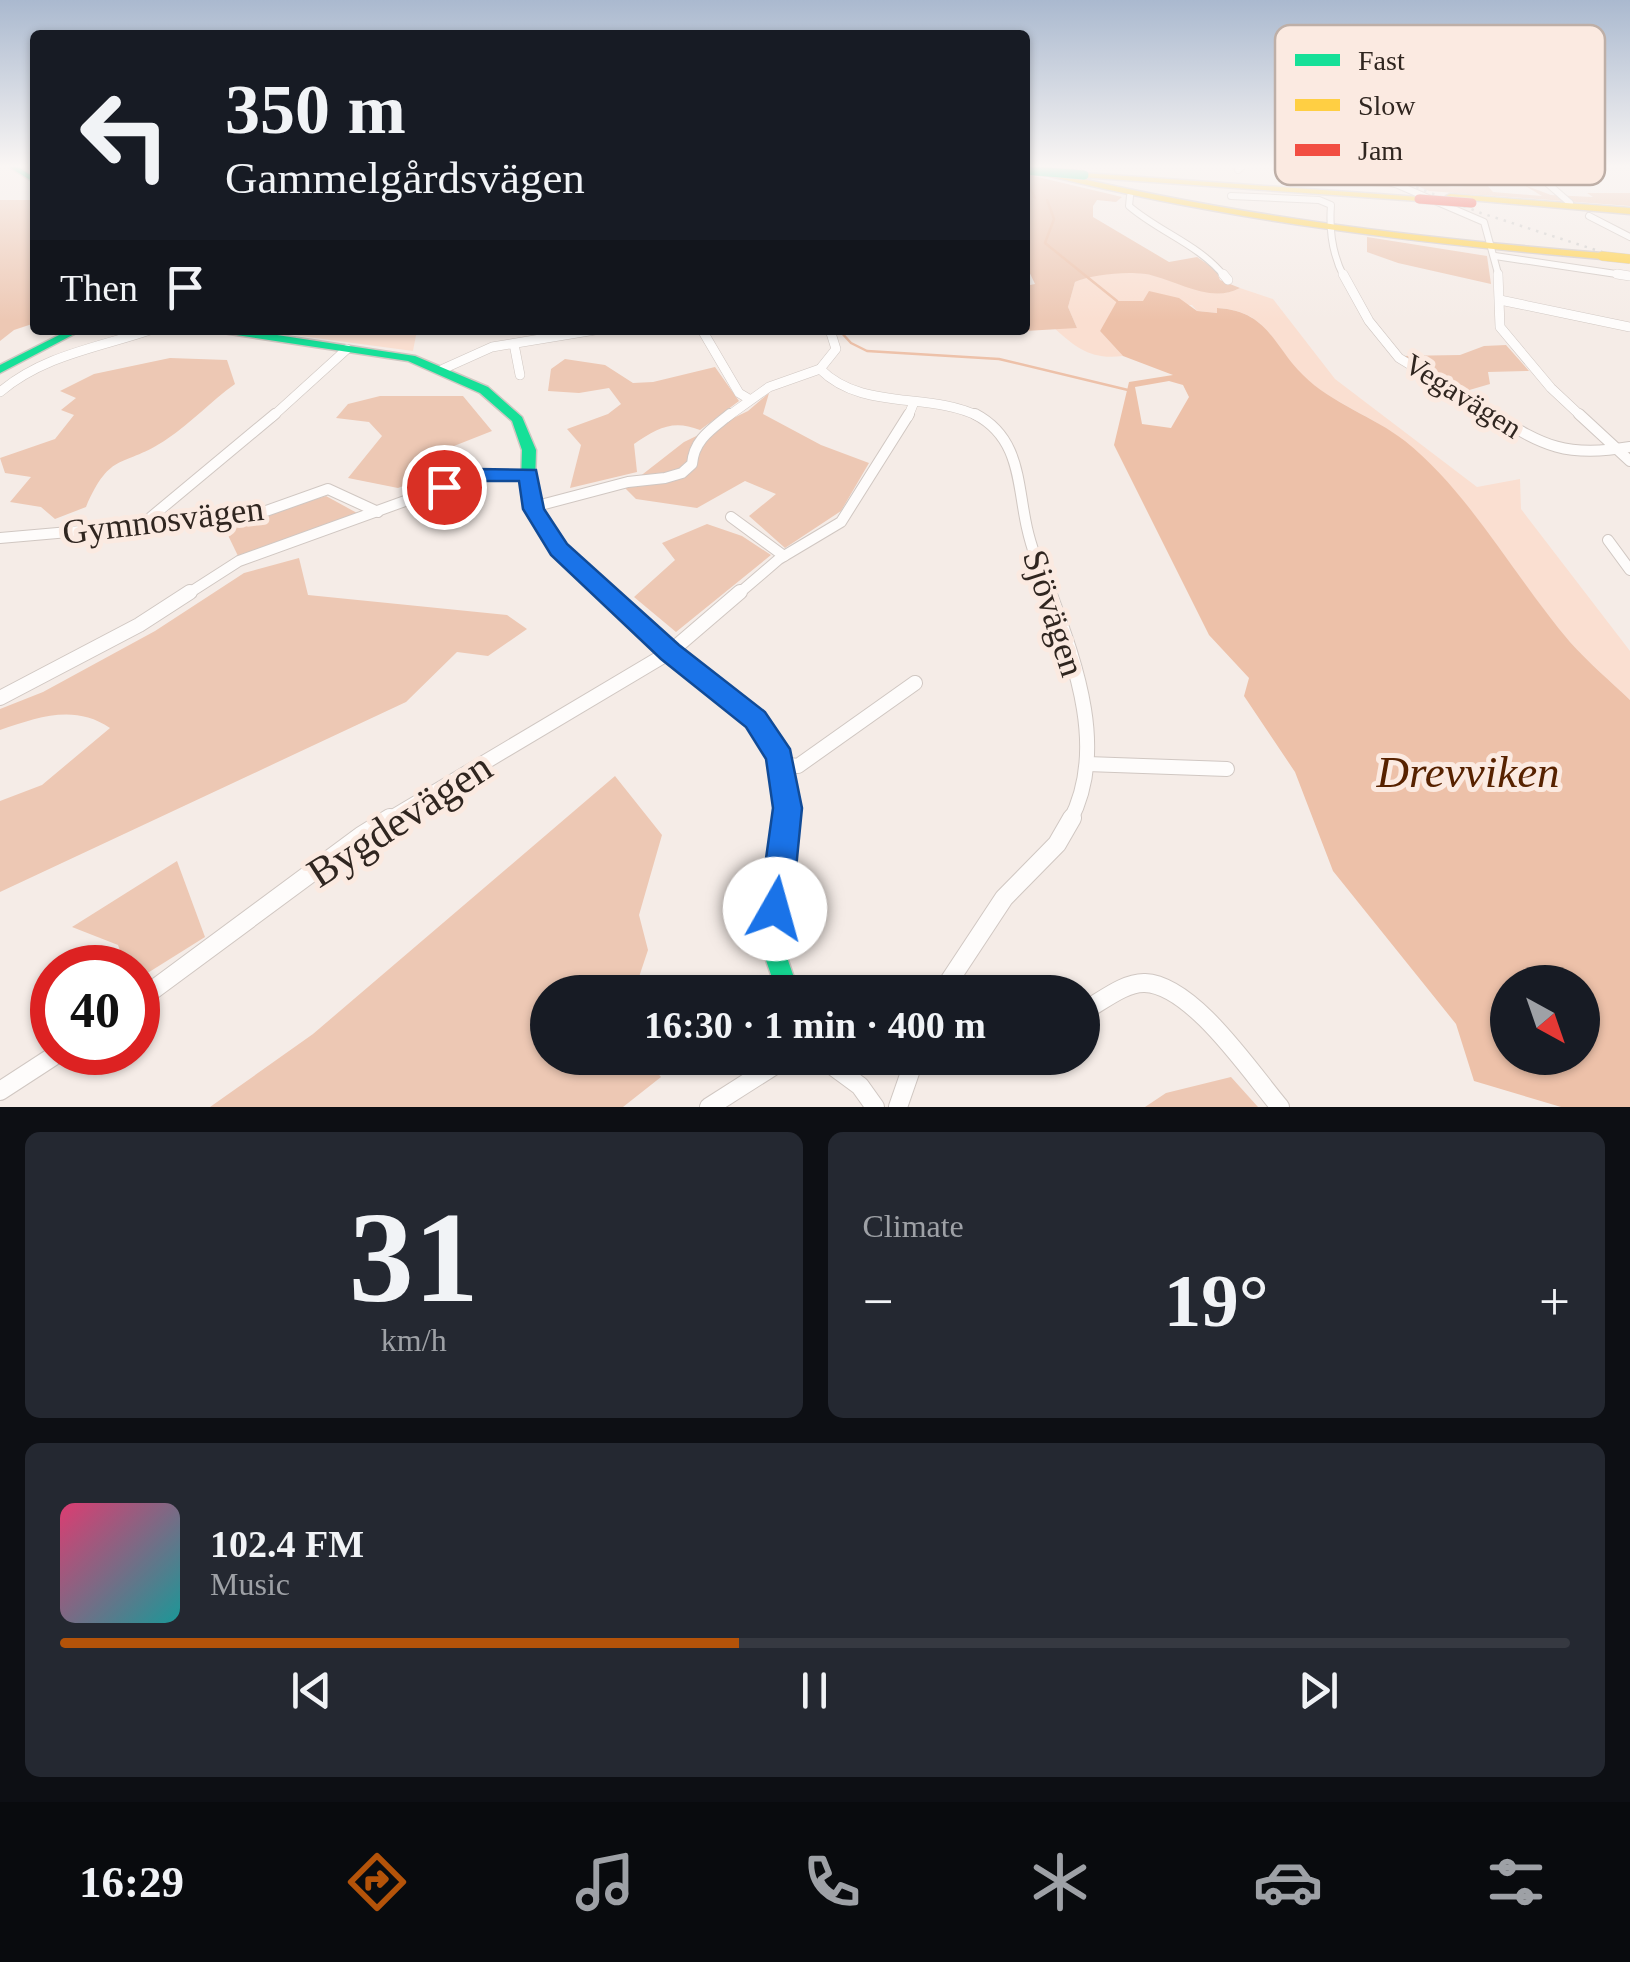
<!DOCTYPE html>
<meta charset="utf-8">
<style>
body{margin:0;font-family:"Times New Roman",serif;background:#242831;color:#f1f3f6;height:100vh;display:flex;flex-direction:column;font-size:38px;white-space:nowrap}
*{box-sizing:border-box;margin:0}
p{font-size:32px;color:#9ea1a6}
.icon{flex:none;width:55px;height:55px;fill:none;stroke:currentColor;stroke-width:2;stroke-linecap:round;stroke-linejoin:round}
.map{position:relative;height:1107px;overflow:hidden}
.sheet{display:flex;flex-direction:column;gap:25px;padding:25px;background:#0d0f14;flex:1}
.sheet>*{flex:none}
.guide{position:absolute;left:30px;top:30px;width:1000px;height:305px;border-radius:10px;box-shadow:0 2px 8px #0004;background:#171b24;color:#f1f3f6;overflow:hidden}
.needle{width:65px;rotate:140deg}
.fabs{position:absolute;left:1490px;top:965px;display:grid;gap:20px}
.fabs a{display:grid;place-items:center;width:110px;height:110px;border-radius:50%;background:#171b24;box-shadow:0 2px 8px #0004;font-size:50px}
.speed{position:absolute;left:30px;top:945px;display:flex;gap:20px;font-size:50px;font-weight:700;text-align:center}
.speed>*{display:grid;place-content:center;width:130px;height:130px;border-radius:50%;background:#171b24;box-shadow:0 2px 8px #0004;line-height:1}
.speed .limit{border:15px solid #d22;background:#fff;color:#111}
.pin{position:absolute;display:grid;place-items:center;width:85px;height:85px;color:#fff;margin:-42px;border:5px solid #fff;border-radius:50%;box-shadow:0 2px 10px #0007}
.me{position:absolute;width:110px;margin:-55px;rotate:7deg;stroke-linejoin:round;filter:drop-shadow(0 0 8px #0008)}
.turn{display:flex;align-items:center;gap:35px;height:210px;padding:0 30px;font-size:45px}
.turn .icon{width:130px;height:130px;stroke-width:2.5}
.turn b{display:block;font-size:70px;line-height:85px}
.then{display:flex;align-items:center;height:95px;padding:0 30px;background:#0003;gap:20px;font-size:38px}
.big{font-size:75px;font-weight:700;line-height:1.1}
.sheet .card{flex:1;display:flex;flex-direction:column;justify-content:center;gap:15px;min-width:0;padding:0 35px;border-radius:15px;background:#242831}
.sheet .dial{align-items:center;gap:0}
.dial b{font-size:130px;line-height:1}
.song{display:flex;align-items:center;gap:30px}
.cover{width:120px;height:120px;border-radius:15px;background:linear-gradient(135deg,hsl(340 70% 55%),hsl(180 70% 35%))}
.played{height:10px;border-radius:5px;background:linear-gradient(90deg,#b45309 45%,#363941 45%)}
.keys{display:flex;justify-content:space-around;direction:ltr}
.heat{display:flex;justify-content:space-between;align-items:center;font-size:55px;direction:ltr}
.sheet .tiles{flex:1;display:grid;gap:25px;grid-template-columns:1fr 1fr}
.card:last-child{grid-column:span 2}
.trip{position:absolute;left:530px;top:975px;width:570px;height:100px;border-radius:50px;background:#171b24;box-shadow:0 2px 8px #0004;font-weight:700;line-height:100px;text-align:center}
.tab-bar{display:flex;height:160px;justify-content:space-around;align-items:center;background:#090b0e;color:#9ea1a6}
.tab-bar .icon{width:70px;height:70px}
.tab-bar .on{color:#b45309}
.tab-bar b{font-size:45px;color:#f1f3f6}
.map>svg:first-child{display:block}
.green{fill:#fadfd1}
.forest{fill:#edc8b4}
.water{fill:#edc1a9;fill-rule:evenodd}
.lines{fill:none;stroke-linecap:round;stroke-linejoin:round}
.stream{stroke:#edc1a9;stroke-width:2.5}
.street-far4-casing{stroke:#d0c7c2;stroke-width:8}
.street-far3-casing{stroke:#d0c7c2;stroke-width:10}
.street-far2-casing{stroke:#d0c7c2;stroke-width:12}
.street-far1-casing{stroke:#d0c7c2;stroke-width:16}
.street-casing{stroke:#d0c7c2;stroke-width:20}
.fast-casing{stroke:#d0c7c2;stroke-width:3}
.slow-casing{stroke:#d0c7c2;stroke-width:3}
.street-far4{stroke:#fefcfb;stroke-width:6}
.street-far3{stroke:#fefcfb;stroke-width:9}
.street-far2{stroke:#fefcfb;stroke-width:10}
.street-far1{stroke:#fefcfb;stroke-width:14}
.street{stroke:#fefcfb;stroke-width:18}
.fast{fill:#16e098;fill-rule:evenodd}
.slow{fill:#ffcf43;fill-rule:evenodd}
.rail{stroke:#cdcbc9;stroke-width:2.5;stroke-dasharray:2.5 6;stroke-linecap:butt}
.fast-bridge-casing{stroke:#d0c7c2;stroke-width:10;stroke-linecap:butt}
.slow-bridge-casing{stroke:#d0c7c2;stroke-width:10;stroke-linecap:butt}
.jam-bridge-casing{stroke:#d0c7c2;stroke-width:10;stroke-linecap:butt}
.fast-bridge{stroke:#16e098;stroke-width:9}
.slow-bridge{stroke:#ffcf43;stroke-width:9}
.jam-bridge{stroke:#f24e42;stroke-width:9}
.route{fill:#1a73e8;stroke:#114b97;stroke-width:2.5}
.labels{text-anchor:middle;stroke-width:10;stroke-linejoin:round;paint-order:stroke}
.far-street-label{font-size:30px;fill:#302620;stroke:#fbeae1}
.street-label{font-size:35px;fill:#302620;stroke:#fbeae1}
.near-street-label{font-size:42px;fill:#302620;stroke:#fbeae1}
.near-water-label{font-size:45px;font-style:italic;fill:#572200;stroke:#fbeae1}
.key{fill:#fbeae1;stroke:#beafa7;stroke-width:2.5}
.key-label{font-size:28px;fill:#302620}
</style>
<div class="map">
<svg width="1630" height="1107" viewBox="0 0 1630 1107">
<rect width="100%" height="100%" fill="#f5ece7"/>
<g class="green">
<path d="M1095,273C1113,274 1136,271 1152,275C1181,281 1211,303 1240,288L1273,299L1335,379L1477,487L1520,479L1521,509L1630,651V700C1610,681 1588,662 1570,642C1514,577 1472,496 1405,442C1374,416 1333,404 1303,376C1274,347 1269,311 1218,308V313L1197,311L1192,305L1117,302L1100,331L1123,356C1091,360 1076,348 1053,327L1077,328L1068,307L1075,282Z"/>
<path d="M256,330H417L413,351Z"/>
</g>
<g class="forest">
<path d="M1271,165C1293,165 1330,179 1346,171L1399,188L1288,180L1291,172Z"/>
<path d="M1025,174L1122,197L1116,202L1097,200L1093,206V217L1169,262L1197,257L1216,270L1220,280L1240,288C1212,303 1181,283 1154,276C1135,270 1093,274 1075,282L1068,307L1077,328L1025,331L1017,330H1025V286L1035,284L1025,263Z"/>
<path d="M1404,180L1452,187L1487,185L1493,192L1542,196L1524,185L1551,195L1593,197L1587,193H1630V206L1429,191Z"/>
<path d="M0,200H35V323L14,330L0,341Z"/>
<path d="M1367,237L1487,256L1491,284L1398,263L1367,252Z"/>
<path d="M1506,345L1529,371L1488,372L1490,384L1459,393L1399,356L1460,355L1484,346Z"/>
<path d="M170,358L227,360L235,384C211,401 191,423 167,439C123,469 111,449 86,507L55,519L41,507L10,502L31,477L5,473L0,458L55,439L74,415L61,410L76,398L60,391L94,374Z"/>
<path d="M565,359L605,365L633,383L653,382L715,367L739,401L700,430C673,419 657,428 634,444L637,472L570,488L581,445L567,429L608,414L621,404L609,388L579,393L548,391L551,369Z"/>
<path d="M769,393L763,414L821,445L869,463L841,511L785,548L749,516L776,494L745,481L697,508L636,499L625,488L684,442L748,411Z"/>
<path d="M380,396H463L492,431L421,459L434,474L398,488L348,478L382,436L369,422L336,418L348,404Z"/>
<path d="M326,496L357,513L239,558L224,527Z"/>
<path d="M707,524L742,536L771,555L676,632L634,597L675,560L662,543Z"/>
<path d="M299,558L308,595L507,615L527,629L488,656L457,652L406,702L0,892V801L42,785L110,728C74,704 39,717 0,730V709L43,692L155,631L244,573Z"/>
<path d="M615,776L662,835L639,915L648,950L634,992H548V1058H644L661,1077L623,1107H210L313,1034Z"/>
<path d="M177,861L205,937L138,979V968L126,967L118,945L72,927Z"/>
<path d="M1231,1077L1258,1107H1145L1166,1093Z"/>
</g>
<path class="water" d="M1149,291L1179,298L1197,311L1217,313V308C1269,311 1273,346 1303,375C1332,404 1373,416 1405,441C1471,494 1515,578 1570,642C1588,662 1610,681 1630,700V1107H1561L1474,1081L1456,1024L1333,871L1295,772L1244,696L1249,678L1209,635L1114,445L1129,382L1173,375L1123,356L1100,331L1117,301H1143ZM1169,381L1183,385L1189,397L1171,428L1142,424L1135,387ZM1508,982H1582V1058H1508Z"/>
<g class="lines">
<g class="stream">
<path d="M1025,177L1035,198"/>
<path d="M1047,200L1054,219L1045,243L1117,301"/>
<path d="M839,330L851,343L867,351L999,359L1128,390"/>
</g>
<g class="street-far4-casing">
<g id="street-far4">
<path d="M1333,165L1398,185L1484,222L1499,277"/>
<path d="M1469,165L1539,176"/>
<path d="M1533,165L1539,176L1570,203"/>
<path d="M1238,170L1244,165"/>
<path d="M1130,196L1129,206C1159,232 1200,245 1225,277"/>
<path d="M1231,196L1319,200L1331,205C1329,231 1332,254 1344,277"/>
<path d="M1589,216L1630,237"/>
<path d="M1495,256L1630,276"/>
</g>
</g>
<g class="street-far3-casing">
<g id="street-far3">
<path d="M1223,274L1228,280"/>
<path d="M1343,274L1369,321L1399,358L1496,417"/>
<path d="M1498,274L1500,327L1551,388L1582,417"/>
<path d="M1617,274L1630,276"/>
<path d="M1500,300L1630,327"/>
<path d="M702,330L739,393L749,399"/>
<path d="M830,330L836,349L820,369C863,412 929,391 980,417"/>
<path d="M514,344L520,375"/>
<path d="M443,369L492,347L595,330"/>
<path d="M0,392C44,355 97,348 150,330"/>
<path d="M272,417L347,349"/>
<path d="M727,417L769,387L820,369"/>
<path d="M908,417L914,402"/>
</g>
</g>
<g class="street-far2-casing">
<g id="street-far2">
<path d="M975,414C1021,438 1017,484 1027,528C1032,551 1041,573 1050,595"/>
<path d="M1492,414C1544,446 1566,458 1630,447"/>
<path d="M1579,414L1630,461"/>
<path d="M533,507L628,482L665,478L682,473L692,464C694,439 712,429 730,414"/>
<path d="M731,517L784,556"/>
<path d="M144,523L275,414"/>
<path d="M0,538L252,516L328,489L378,512"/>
<path d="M1608,540L1630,570"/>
<path d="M186,595L239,561L477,475H529"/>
<path d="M737,595L779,559L841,522L909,414"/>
</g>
</g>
<g class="street-far1-casing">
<g id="street-far1">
<path d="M1049,592C1075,663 1108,749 1070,821"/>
<path d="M0,698L139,625L190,592"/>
<path d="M781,764L798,766L915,683"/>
<path d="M1087,764L1227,769"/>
<path d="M386,821L670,652L740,592"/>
</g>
</g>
<g class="street-casing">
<g id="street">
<path d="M942,992L1004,898L1057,844L1072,818"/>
<path d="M138,1001L361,836L390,818"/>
<path d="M1082,1012C1100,1003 1124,982 1145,983C1193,985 1251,1073 1280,1107"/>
<path d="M822,1058L860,1086L875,1107"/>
<path d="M0,1091L60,1052"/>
<path d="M709,1107L786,1058"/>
<path d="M898,1107L915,1058"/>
</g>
</g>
<g class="fast-casing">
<g id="fast">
<path d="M6,165H15L35,178V183Z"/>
<path d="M69,330H82L0,373V365Z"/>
<path d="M218,330H245L415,356L488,387L522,417L536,450L535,483L541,509L564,547L676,648L761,715L789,757L798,808L782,943L799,992H777L760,943L778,808L771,759L749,725L664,656L554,554L527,509L521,483L522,450L512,421L480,393L408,361L223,333Z"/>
</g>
</g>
<g class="slow-casing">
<g id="slow">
<path d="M1053,172C1234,216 1417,238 1602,253L1607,256L1602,259C1416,243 1232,221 1050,176L1049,174Z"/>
<path d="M1084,173L1419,197L1423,199L1419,201L1081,177V173Z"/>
<path d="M1450,194L1630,208V214L1447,198L1446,196Z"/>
</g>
</g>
<use href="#street-far4" class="street-far4"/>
<use href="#street-far3" class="street-far3"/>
<use href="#street-far2" class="street-far2"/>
<use href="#street-far1" class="street-far1"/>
<use href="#street" class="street"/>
<use href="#fast" class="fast"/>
<use href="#slow" class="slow"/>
<path class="rail" d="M1361,165L1481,213L1630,261"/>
<g class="fast-bridge-casing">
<path id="fast-bridge" d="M1025,170L1084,175"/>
</g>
<g class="slow-bridge-casing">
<path id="slow-bridge" d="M1602,256L1630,259"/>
</g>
<g class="jam-bridge-casing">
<path id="jam-bridge" d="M1419,199L1472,203"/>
</g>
<use href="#fast-bridge" class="fast-bridge"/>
<use href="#slow-bridge" class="slow-bridge"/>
<use href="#jam-bridge" class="jam-bridge"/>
</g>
<linearGradient id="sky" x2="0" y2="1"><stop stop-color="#aab9cf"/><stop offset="0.52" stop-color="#faf6f4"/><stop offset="1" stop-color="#faf6f4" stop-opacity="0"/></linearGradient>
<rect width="1630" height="320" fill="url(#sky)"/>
<path class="route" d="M477,469L536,470L544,509L567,544L679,645L765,712L790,749L802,808L792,909L787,921L775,925L764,921L759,909L773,808L766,759L746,727L661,659L551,555L523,509L519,481H479L444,494L434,487Z"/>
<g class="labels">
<g class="far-street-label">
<text transform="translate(1463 396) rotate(32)" y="10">Vegavägen</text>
</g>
<g class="street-label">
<text transform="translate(163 520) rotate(-7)" y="12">Gymnosvägen</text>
<text transform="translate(1054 613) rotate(72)" y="12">Sjövägen</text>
</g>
<g class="near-street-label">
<text transform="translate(399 819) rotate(-33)" y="15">Bygdevägen</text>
</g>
<g class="near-water-label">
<text x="1468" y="787">Drevviken</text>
</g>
</g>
<rect x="1275" y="25" width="330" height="160" rx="15" class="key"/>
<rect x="1295" y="54" width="45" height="12" fill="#16e098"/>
<rect x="1295" y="99" width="45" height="12" fill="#ffcf43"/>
<rect x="1295" y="144" width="45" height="12" fill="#f24e42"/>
<g class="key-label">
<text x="1358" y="70">Fast</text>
<text x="1358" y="115">Slow</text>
<text x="1358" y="160">Jam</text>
</g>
</svg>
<div class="fabs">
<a><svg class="needle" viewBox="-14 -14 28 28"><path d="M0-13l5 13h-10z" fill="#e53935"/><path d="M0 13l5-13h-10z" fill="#9ea1a6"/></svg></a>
</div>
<div class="speed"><div class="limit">40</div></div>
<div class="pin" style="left:444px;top:487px;background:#d93025"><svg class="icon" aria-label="arrive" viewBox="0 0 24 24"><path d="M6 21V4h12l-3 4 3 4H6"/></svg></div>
<svg class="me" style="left:775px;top:909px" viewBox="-20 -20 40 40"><circle r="19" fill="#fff"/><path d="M0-13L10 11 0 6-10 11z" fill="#1a73e8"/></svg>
<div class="trip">16:30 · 1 min · 400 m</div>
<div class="guide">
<div class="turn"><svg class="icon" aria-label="left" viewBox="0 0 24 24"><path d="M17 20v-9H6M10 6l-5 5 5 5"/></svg><div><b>350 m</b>Gammelgårdsvägen</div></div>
<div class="then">Then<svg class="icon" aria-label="arrive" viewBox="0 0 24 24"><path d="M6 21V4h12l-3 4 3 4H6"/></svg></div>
</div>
</div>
<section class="sheet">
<div class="tiles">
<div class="card dial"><b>31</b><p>km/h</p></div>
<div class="card"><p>Climate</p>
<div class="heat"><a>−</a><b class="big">19°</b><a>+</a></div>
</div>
<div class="card">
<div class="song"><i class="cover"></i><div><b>102.4 FM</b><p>Music</p></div></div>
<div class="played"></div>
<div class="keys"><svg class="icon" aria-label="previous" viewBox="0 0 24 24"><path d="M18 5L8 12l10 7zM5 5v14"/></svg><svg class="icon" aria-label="pause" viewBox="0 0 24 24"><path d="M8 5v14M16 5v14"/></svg><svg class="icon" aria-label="next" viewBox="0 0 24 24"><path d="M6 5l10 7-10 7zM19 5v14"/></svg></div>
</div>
</div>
</section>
<nav class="tab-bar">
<b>16:29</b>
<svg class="icon on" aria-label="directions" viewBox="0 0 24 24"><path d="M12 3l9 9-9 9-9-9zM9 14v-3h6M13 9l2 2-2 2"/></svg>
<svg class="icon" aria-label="music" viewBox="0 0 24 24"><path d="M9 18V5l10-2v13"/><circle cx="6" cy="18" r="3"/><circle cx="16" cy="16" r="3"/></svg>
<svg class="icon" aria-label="phone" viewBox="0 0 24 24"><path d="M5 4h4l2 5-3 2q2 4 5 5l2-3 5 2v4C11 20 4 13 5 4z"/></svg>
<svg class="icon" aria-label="climate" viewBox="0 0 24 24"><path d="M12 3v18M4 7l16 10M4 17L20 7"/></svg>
<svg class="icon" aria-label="car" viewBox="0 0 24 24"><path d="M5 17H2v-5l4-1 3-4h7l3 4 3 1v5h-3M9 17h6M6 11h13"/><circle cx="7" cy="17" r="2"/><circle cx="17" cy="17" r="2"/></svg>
<svg class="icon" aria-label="filters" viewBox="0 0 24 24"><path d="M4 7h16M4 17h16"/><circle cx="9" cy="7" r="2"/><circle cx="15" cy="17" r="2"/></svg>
</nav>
